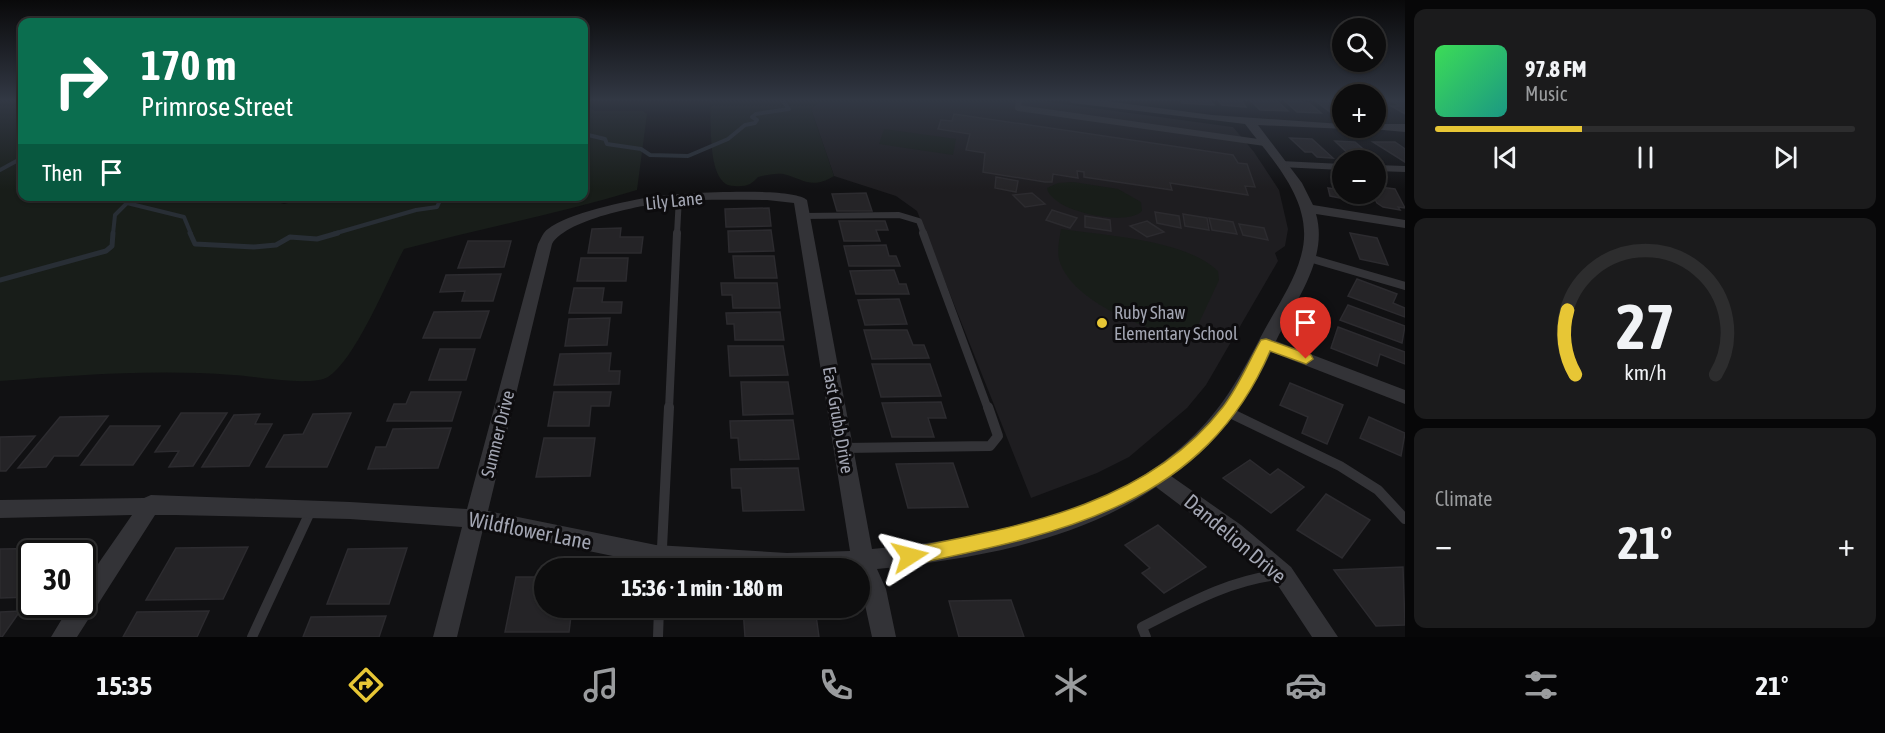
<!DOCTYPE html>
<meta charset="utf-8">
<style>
body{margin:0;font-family:"Asap Condensed",sans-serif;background:#1b1b1c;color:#f1f3f6;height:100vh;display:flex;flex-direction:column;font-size:22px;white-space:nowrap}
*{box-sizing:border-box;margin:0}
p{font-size:20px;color:#9a9c9e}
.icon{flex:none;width:33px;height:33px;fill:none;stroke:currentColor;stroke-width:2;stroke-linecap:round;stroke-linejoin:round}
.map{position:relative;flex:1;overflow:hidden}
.panel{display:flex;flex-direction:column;gap:9px;padding:9px;background:#070708;width:480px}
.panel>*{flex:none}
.hud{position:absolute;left:18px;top:18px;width:570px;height:183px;border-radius:12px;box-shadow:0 2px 4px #0004,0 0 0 2px #2d2d2e;background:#0b6e4f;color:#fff;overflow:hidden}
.controls{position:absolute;left:1332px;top:18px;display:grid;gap:12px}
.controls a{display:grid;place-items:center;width:54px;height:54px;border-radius:50%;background:#0d0d0e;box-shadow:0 2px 4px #0004,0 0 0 2px #2d2d2e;font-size:30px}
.speed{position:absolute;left:18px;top:540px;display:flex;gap:12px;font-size:30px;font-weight:700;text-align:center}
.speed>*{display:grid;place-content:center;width:78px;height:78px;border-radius:50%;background:#0d0d0e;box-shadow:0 2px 4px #0004,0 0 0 2px #2d2d2e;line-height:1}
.speed .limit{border:3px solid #111;border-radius:9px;background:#fff;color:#111}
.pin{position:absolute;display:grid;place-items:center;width:51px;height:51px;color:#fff;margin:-62px -26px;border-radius:50% 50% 50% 0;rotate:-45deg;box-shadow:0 0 6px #0007}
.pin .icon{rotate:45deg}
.me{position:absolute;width:66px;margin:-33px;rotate:81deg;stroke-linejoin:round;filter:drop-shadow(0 0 4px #0008)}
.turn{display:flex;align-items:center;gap:21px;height:126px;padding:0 24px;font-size:27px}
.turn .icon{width:78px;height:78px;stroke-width:2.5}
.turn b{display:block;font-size:42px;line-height:51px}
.then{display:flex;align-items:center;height:57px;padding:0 24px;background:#0003;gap:12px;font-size:22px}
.big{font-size:45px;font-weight:700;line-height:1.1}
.panel .card{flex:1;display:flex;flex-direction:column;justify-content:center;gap:9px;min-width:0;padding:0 21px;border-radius:12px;background:#1b1b1c}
.panel .dial{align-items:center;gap:0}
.dial svg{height:156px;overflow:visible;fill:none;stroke:#2d2d2e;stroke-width:7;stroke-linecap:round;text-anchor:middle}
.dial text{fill:#f1f3f6;stroke:none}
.song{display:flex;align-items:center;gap:18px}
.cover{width:72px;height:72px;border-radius:9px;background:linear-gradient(135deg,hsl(130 70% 55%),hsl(170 70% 35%))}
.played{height:6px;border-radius:3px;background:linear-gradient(90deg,#e7c635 35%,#2d2d2e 35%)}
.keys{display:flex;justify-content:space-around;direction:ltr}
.heat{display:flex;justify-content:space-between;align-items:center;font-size:33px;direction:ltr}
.trip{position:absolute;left:534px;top:558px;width:336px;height:60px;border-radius:30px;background:#0d0d0e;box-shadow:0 2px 4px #0004,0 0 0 2px #2d2d2e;font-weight:700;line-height:60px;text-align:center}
.tabs{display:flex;height:96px;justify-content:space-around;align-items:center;background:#050506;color:#9a9c9e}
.tabs .icon{width:42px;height:42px}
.tabs .selected{color:#e7c635}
.tabs b{font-size:27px;color:#f1f3f6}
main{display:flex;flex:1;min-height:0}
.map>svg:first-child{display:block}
.built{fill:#1e1d20}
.green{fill:#181d19}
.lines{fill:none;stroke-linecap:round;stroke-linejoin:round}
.stream-far1{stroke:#282e35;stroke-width:4}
.stream{stroke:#282e35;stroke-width:5}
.building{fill:#252427;stroke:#2c2b2f;stroke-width:1.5}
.lane-far2{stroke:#333337;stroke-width:6}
.lane-far1{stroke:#333337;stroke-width:8}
.lane{stroke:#333337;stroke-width:10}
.street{fill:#333337;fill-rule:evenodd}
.route{fill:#e7c635;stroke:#968122;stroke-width:1.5}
.poi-dot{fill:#e7c635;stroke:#0d0c0e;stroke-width:2}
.labels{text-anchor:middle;stroke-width:6;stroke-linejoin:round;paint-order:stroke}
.street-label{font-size:18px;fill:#a3a6b3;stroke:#0d0c0e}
.poi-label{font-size:18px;fill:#a3a6b3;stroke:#0d0c0e;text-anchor:start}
.near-street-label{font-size:21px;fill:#a3a6b3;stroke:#0d0c0e}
</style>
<main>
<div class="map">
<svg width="1405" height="637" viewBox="0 0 1405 637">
<rect width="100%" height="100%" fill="#111113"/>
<path class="built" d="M822,100H1034L1233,127L1254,152L1279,190L1288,229L1285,246L1275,253L1278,261L1206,385L1187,408L1129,457L1097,473L1031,498L917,211L896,196L834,176L811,109Z"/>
<g class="green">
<path d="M0,100H22V196H271V200L284,204L315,196H584V103L595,111H643L647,114L637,190C561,213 482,228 404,249C387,281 356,359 328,377C310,387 254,376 233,375C155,369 77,375 0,381Z"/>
<path d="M710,100H822L811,109L834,176C811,190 804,179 783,174C775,173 766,175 758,177C751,185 746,187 734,186C706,186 712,121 710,100Z"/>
<path d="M884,129L956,139L953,155L879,144Z"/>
<path d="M1073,182L1118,189L1141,202L1142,211C1128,227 1051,212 1047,188L1058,183Z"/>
<path d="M1061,229C1106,236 1184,239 1218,271L1219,280L1191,340C1152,331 1078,306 1061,265C1056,254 1059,241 1061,229Z"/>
</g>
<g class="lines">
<g class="stream-far1">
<path d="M584,134L605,139L607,144L641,149L650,155L688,156L728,139L745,125L755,123L757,120L752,117L756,114L789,109L782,100"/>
<path d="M0,170L22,158"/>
<path d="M132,196L127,203L184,217L191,234"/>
<path d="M113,234L115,215L127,203"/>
<path d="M333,234L416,210L437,207L442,196"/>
</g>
<g class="stream">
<path d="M190,233L195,244L254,247L276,245L290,237L317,239L338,233"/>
<path d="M0,280L106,251L112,246L113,233"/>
</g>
</g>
<g class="building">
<path d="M1181,100H1210L1214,105L1182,103Z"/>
<path d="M1218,100H1241L1246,107L1222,105Z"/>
<path d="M1250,100H1276L1288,111L1260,110Z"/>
<path d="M1284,100L1309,103L1321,113L1297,112Z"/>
<path d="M1314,100L1342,103V114H1333Z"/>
<path d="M1390,100L1405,102V114L1391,106H1400Z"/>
<path d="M954,114L1233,155L1238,163L1247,164L1255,187L1245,186L1248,195L1170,183L1172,190L1084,177V172L1077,171L1078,178L1053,174L1052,182H1045L983,172L985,153L966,150L970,134L938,129L941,120L952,121Z"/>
<path d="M1290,138L1312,139L1333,158L1317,157L1312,152H1305Z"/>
<path d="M1335,141L1355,142L1377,161L1355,160Z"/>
<path d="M1373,142H1395L1405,149V162Z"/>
<path d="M996,177L1018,181L1016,192L995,188Z"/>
<path d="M1333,183L1342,185V194H1363L1366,203L1330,196L1328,188L1335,189Z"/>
<path d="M1380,187L1395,189L1405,208L1398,207L1400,210L1383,207L1377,203L1372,194H1376V190L1382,192Z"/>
<path d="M866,193L872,211H837L832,194Z"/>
<path d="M1032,193L1045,204L1025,207L1013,195Z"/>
<path d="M769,208L771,226L726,227L725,209Z"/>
<path d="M1052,210L1077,218L1070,228L1046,220Z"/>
<path d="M1155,212L1179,216L1181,228L1157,223Z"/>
<path d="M1183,214L1207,218L1209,230L1185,226Z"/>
<path d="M1085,216L1110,220L1111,231L1085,227Z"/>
<path d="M1209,218L1233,222L1237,234L1212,230Z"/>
<path d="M839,221H885L888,230H876L880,241H844Z"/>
<path d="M1147,221L1164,232L1147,237L1130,226Z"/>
<path d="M1239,224L1264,228L1268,240L1243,235Z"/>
<path d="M621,228L620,237H643L641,253H588L592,229Z"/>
<path d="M771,230L774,251L729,252L728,231Z"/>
<path d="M1350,233L1377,238L1388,265L1360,259Z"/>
<path d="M468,241H511L504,267L458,268Z"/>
<path d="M886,245L889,256H896L900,266H849L844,246Z"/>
<path d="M733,256H774L777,278H735Z"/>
<path d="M581,258H628L626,281H577Z"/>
<path d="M894,270L899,284H906L909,294H856L850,271Z"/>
<path d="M501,274L493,301H462L465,291L440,292L446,275Z"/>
<path d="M1357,279L1397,294L1393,303L1405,308V317L1348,296Z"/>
<path d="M721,283H777L780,308H733L732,295H722Z"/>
<path d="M574,288H604L602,302H622L621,313H569Z"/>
<path d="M899,299L907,324L865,325L858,300Z"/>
<path d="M1348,305L1405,326L1402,343L1340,320Z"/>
<path d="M489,311L480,338H423L434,312Z"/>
<path d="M780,312L784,340H735L734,324H727L726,313Z"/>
<path d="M610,318L607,345L565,346L569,319Z"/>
<path d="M1338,327L1405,352V364L1380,354L1377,366L1331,348Z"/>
<path d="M864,330H907L913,345H924L929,358L872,359Z"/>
<path d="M728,346H783L788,375L730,376Z"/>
<path d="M440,349H475L466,380H429Z"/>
<path d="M611,353L609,371H620L619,384L554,385L560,354Z"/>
<path d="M872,364H930L941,396L881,397Z"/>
<path d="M741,382H788L793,414L743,415Z"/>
<path d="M1290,383L1343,405L1327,444L1302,433L1308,417L1280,405Z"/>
<path d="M411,392H461L452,421H387L394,404H406Z"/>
<path d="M554,392H611L609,406H591L589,426H548Z"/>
<path d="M941,402L946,418H928L934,437H892L882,403Z"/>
<path d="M181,413H227L193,466L169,467L179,451L155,452Z"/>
<path d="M351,413L327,467H266L284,435L303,434L313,414Z"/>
<path d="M260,414L255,424H272L249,466L202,467L234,415Z"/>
<path d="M108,416L78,456H54L46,467L18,468L60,417Z"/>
<path d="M1369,417L1405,433L1401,456L1360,438Z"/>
<path d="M793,420L799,459L740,460L738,438H731L730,421Z"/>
<path d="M110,426H160L133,465H81Z"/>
<path d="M451,428L438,468L368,469L376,447H386L393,429Z"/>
<path d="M35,436L6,471H0V437Z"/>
<path d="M544,438H595L590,476L536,477Z"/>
<path d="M1250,460L1270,475L1278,469L1304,487L1271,513L1223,478Z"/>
<path d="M953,463L968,507L908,508L896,464Z"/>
<path d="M798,468L804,510L743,511L741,488H732L731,469Z"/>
<path d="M1326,494L1370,520L1342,558L1297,530Z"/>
<path d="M1158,525L1206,567L1164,593L1142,573L1150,568L1125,545Z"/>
<path d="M248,547L223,599L146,600L176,548Z"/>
<path d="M65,548L61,554H32L30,597L0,598V549Z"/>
<path d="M407,548L389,604H327L348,549Z"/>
<path d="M1403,567L1405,625L1376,626L1334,570Z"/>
<path d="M516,577H544V608H572L569,632H505Z"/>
<path d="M1011,600L1024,637H959L949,601Z"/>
<path d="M743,608H815L819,637H745Z"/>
<path d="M20,611L2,637H0V612Z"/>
<path d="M209,611L197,637H123L137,612Z"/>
<path d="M386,616L379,637H303L311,617Z"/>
</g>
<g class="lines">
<g class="lane-far2">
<path d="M1019,100L1018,108L1265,143"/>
<path d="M1281,164L1342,167"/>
<path d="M1376,168L1405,169"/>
<path d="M802,216L899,215L919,221L924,234"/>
<path d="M677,234L679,197"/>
</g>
<g class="lane-far1">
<path d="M923,233L988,409"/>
<path d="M1309,258L1405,286"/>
<path d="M669,409L677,233"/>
</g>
<g class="lane">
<path d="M1228,412L1340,466L1378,490L1405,519"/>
<path d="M844,448L990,446L998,436L988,407"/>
<path d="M661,568L669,407"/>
<path d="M252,637L312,508"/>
<path d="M658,637L659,608"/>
<path d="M1146,637L1142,627C1186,605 1227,581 1277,575"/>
</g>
<g class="street">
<path d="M1067,100H1098L1212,115L1342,124V128H1347L1346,129L1258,125L1302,183L1313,205L1405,220V228L1316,214C1329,259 1294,303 1276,341L1405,390V404L1271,352C1248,401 1216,446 1171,476L1241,525L1291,567L1338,637H1312L1275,581L1225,539L1156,487C1076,542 972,559 877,569L886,589L896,637H872L860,582V568H694L656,565L483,529L457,637H433L462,527L350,519L175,515H155L77,637H51L71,604H82V587L132,515L0,518V500L144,498L151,495L350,502L467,509L538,244C541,239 543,232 548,229C566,214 628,200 653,197C676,193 793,186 807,200L872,549C987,538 1118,517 1201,428C1229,399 1246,364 1265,329C1278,305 1294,282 1301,256C1316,204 1274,162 1245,124L1072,103ZM767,200L794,203L850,551L787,553L656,545L488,511L552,244C567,218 650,203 680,201C709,199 738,200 767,200Z"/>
<path d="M1376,124H1405V132L1372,129L1371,128H1376Z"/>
</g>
</g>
<linearGradient id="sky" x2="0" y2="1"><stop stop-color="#09090a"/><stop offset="0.53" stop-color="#323844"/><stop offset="1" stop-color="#323844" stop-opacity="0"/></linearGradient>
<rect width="1405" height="189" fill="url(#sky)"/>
<path class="route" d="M1266,339L1311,355L1313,359L1306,364L1270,351C1204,506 1059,534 910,565L904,562L901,556L904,551L910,548C1023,526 1148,504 1223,407C1239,386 1248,363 1261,340Z"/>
<circle class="poi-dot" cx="1102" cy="323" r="6"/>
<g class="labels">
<g class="street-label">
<text transform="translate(674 201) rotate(-6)" y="6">Lily Lane</text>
<text transform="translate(838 420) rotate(80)" y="6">East Grubb Drive</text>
<text transform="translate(498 434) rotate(-76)" y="6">Sumner Drive</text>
</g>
<g class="poi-label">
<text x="1114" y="319">Ruby Shaw<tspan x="1114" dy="21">Elementary School</tspan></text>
</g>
<g class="near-street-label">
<text transform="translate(530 531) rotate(11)" y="7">Wildflower Lane</text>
<text transform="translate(1235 539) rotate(40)" y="7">Dandelion Drive</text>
</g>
</g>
</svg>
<div class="controls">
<a><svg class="icon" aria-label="search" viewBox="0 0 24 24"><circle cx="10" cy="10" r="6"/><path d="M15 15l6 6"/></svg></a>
<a>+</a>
<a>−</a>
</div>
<div class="speed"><div class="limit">30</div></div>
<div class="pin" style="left:1306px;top:359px;background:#d93025"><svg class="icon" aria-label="arrive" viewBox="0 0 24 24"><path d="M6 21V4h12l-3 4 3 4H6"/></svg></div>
<svg class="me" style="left:910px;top:556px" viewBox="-20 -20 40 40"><path d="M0-17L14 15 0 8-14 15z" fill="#e7c635" stroke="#fff" stroke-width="4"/></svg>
<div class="trip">15:36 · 1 min · 180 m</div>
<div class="hud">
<div class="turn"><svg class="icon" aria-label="right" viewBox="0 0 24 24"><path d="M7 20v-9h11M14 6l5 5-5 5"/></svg><div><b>170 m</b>Primrose Street</div></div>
<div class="then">Then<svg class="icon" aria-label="arrive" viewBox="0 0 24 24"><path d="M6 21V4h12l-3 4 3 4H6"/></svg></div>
</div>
</div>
<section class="panel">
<div class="card">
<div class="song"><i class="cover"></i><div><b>97.8 FM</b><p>Music</p></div></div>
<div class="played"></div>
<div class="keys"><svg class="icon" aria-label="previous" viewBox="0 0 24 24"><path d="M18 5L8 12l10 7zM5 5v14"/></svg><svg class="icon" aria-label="pause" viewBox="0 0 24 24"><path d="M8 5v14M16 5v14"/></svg><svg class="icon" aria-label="next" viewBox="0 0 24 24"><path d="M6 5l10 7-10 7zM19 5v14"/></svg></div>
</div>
<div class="card dial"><svg viewBox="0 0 100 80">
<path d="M14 69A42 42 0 1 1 86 69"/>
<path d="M14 69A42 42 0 0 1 10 36" stroke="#e7c635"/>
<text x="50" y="56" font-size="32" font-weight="700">27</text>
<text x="50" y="72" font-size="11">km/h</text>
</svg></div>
<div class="card"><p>Climate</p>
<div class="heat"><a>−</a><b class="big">21°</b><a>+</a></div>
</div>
</section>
</main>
<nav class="tabs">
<b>15:35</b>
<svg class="icon selected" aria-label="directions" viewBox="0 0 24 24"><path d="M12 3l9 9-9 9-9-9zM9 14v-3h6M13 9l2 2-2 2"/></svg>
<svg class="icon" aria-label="music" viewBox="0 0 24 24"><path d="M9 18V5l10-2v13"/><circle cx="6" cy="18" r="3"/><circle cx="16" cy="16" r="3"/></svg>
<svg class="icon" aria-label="phone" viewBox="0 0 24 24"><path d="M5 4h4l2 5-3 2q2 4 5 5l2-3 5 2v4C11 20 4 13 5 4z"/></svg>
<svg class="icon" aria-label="climate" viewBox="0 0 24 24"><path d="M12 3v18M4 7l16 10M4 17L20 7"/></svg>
<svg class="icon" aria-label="car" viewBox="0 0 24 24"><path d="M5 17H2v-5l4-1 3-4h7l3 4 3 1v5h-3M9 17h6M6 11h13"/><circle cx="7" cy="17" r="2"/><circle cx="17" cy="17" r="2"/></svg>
<svg class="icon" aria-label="filters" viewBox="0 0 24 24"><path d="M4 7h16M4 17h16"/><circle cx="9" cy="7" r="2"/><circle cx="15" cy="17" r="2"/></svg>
<b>21°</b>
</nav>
